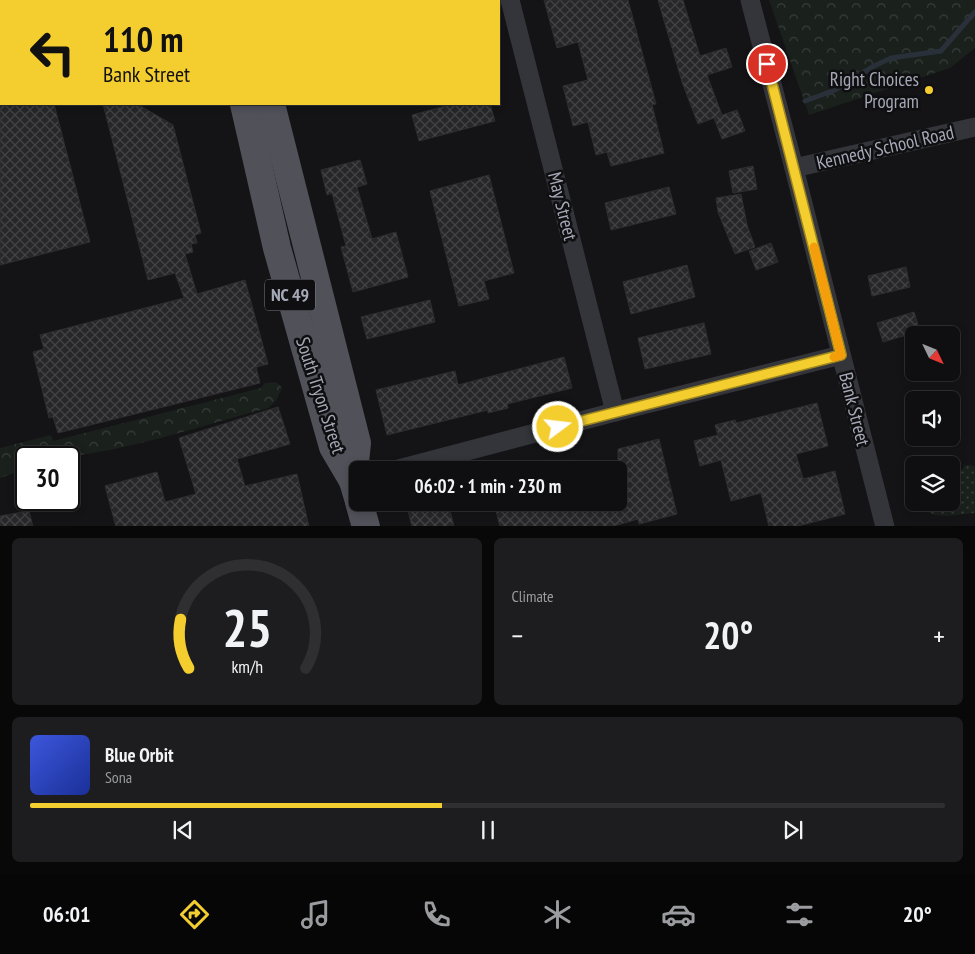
<!DOCTYPE html>
<meta charset="utf-8">
<style>
body{margin:0;font-family:"PT Sans Narrow",sans-serif;background:#1d1c1e;color:#f1f3f6;height:100vh;display:flex;flex-direction:column;font-size:19px;white-space:nowrap}
*{box-sizing:border-box;margin:0}
p{font-size:16px;color:#9b9c9f}
.icon{flex:none;width:28px;height:28px;fill:none;stroke:currentColor;stroke-width:2;stroke-linecap:round;stroke-linejoin:round}
.map{position:relative;height:526px;overflow:hidden}
.drawer{display:flex;flex-direction:column;gap:12px;padding:12px;background:#080809;flex:1}
.drawer>*{flex:none}
.banner{position:absolute;left:0px;top:0px;width:500px;height:105px;box-shadow:0 2px 8px #0003,0 0 0 1px #2f2e30;background:#f3ce2e;color:#111;overflow:hidden}
.needle{width:32px;rotate:133deg}
.tools{position:absolute;left:905px;top:326px;display:grid;gap:10px}
.tools a{display:grid;place-items:center;width:55px;height:55px;border-radius:8px;background:#0f0e10;box-shadow:0 2px 8px #0003,0 0 0 1px #2f2e30;font-size:25px}
.speed{position:absolute;left:15px;top:446px;display:flex;gap:10px;font-size:25px;font-weight:700;text-align:center}
.speed>*{display:grid;place-content:center;width:65px;height:65px;border-radius:50%;background:#0f0e10;box-shadow:0 2px 8px #0003,0 0 0 1px #2f2e30;line-height:1}
.speed .limit{border:2px solid #111;border-radius:8px;background:#fff;color:#111}
.pin{position:absolute;display:grid;place-items:center;width:42px;height:42px;color:#fff;margin:-21px;border:2px solid #fff;border-radius:50%;box-shadow:0 1px 5px #0007}
.me{position:absolute;width:55px;margin:-28px;rotate:75deg;stroke-linejoin:round;filter:drop-shadow(0 0 4px #0008)}
.turn{display:flex;align-items:center;gap:18px;height:105px;padding:0 20px;font-size:22px}
.turn .icon{width:65px;height:65px;stroke-width:2.5}
.turn b{display:block;font-size:35px;line-height:42px}
.big{font-size:38px;font-weight:600;line-height:1.1}
.drawer .card{flex:1;display:flex;flex-direction:column;justify-content:center;gap:8px;min-width:0;padding:0 18px;border-radius:8px;background:#1d1c1e}
.drawer .dial{align-items:center;gap:0}
.dial svg{height:130px;overflow:visible;fill:none;stroke:#2f2e30;stroke-width:7;stroke-linecap:round;text-anchor:middle}
.dial text{fill:#f1f3f6;stroke:none}
.song{display:flex;align-items:center;gap:15px}
.cover{width:60px;height:60px;border-radius:8px;background:linear-gradient(135deg,hsl(230 70% 55%),hsl(230 70% 35%))}
.played{height:5px;border-radius:2px;background:linear-gradient(90deg,#f3ce2e 45%,#2f2e30 45%)}
.keys{display:flex;justify-content:space-around;direction:ltr}
.heat{display:flex;justify-content:space-between;align-items:center;font-size:28px;direction:ltr}
.drawer .tiles{flex:1;display:grid;gap:12px;grid-template-columns:1fr 1fr}
.card:last-child{grid-column:span 2}
.trip{position:absolute;left:349px;top:461px;width:278px;height:50px;border-radius:8px;background:#0f0e10;box-shadow:0 2px 8px #0003,0 0 0 1px #2f2e30;font-weight:600;line-height:50px;text-align:center}
.menu{display:flex;height:80px;justify-content:space-around;align-items:center;background:#060606;color:#9b9c9f}
.menu .icon{width:35px;height:35px}
.menu .active{color:#f3ce2e}
.menu b{font-size:22px;color:#f1f3f6}
.map>svg:first-child{display:block}
.forest{fill:url(#forest-crowns)}
.park{fill:url(#park-dots)}
.lines{fill:none;stroke-linecap:round;stroke-linejoin:round}
.stream{stroke:#2a3039;stroke-width:5}
.building{fill:url(#building-cross-hatch);stroke:#2e2d31}
.street{stroke:#34353a;stroke-width:19}
.primary{stroke:#505159;stroke-width:28}
.route-casing{stroke:#9e861e;stroke-width:12}
.route{stroke:#f3ce2e;stroke-width:9}
.slow{stroke:#f59e0b;stroke-width:9}
.poi-dot{fill:#f3ce2e;stroke:#0f0e10;stroke-width:2}
.labels{text-anchor:middle;stroke-width:5;stroke-linejoin:round;paint-order:stroke}
.shield{fill:#0f0e10;stroke:#787a84;stroke-width:1}
.shield-label{font-size:18px;font-weight:bold;fill:#a5a8b6}
.poi-label{font-size:19px;fill:#a5a8b6;stroke:#0f0e10;text-anchor:end}
.street-label{font-size:19px;fill:#a5a8b6;stroke:#0f0e10}
</style>
<div class="map">
<svg width="975" height="527" viewBox="0 0 975 527">
<defs>
<pattern id="forest-crowns" width="20" height="18" patternUnits="userSpaceOnUse" patternTransform="scale(1.25)"><rect width="20" height="18" fill="#1a201c"/><path d="M2 6a3 3 0 1 1 6 0M12 15a3 3 0 1 1 6 0" fill="none" stroke="#383e3b"/></pattern>
<pattern id="park-dots" width="8" height="8" patternUnits="userSpaceOnUse" patternTransform="scale(1.25)"><rect width="8" height="8" fill="#1a201c"/><path d="M2 2h.1M6 6h.1" fill="none" stroke="#383e3b" stroke-width="1.8" stroke-linecap="round"/></pattern>
<pattern id="building-cross-hatch" width="8" height="8" patternUnits="userSpaceOnUse" patternTransform="scale(1.25)"><rect width="8" height="8" fill="#272629"/><path d="M0 0l8 8M0 8l8-8" fill="none" stroke="#434346"/></pattern>
</defs>
<rect width="100%" height="100%" fill="#141315"/>
<g class="forest">
<path d="M769,0H975V48L950,68L809,115Z"/>
<path d="M275,382L280,385L282,388L276,401L268,408C202,426 136,448 68,457C55,459 40,458 26,458V469L0,478V448L51,435L53,441L261,388L265,383Z"/>
</g>
<path class="park" d="M965,465H971L975,467V513L947,516L934,515L922,509L920,503L951,502V477L959,474Z"/>
<g class="lines">
<path class="stream" d="M805,101L835,90L874,66L891,58L941,51L975,12"/>
</g>
<g class="building">
<path d="M544,0H628L656,104L652,105L664,153L611,166L607,152L596,155L588,122L573,126L563,86L588,80L578,42L557,48Z"/>
<path d="M658,0H683L700,56L726,48L732,67L707,75L722,115L698,124L682,82Z"/>
<path d="M0,104H54L90,242L0,265Z"/>
<path d="M103,104H137L173,125L201,233L195,235L197,243L191,244L193,252L185,254L197,294L245,280L268,364L256,367L260,383L58,433L53,417L49,418L33,352L44,349L40,335L184,298L175,273L148,280Z"/>
<path d="M453,104H490L495,121L419,141L412,115Z"/>
<path d="M737,110L745,131L722,139L714,118Z"/>
<path d="M360,160L367,184L357,187L372,239L396,232L408,277L353,292L341,247L346,246L332,193L327,195L321,170Z"/>
<path d="M753,166L757,189L733,193L729,171Z"/>
<path d="M489,175L514,273L484,281L489,299L459,306L430,191Z"/>
<path d="M669,187L676,214L611,230L605,203Z"/>
<path d="M741,194L747,225L755,247L735,254L718,212L716,198Z"/>
<path d="M771,243L778,262L756,270L749,251Z"/>
<path d="M687,265L695,297L631,314L623,282Z"/>
<path d="M906,267L910,287L872,296L868,276Z"/>
<path d="M430,300L435,322L367,339L361,317Z"/>
<path d="M914,312L920,331L883,342L877,323Z"/>
<path d="M704,323L711,354L645,369L638,338Z"/>
<path d="M564,357L572,388L507,404L508,408L488,413V410L387,435L376,390L455,371L458,385Z"/>
<path d="M817,403L828,446L796,454L803,479L835,471L845,514L794,527H769L761,493L731,501L721,460L700,466L694,441L718,435L715,425L735,420L736,423Z"/>
<path d="M278,407L290,444L237,459L245,486L297,474L309,527H116L105,486L157,472L165,502L196,494L179,438Z"/>
<path d="M659,439L677,514L639,524L638,519L610,527H500L494,502H618V449Z"/>
<path d="M406,502H448L454,527H412Z"/>
<path d="M29,511L33,527H0V516Z"/>
</g>
<g class="lines">
<g class="street">
<path d="M510,0L615,412"/>
<path d="M750,0L794,168L885,527"/>
<path d="M427,1L432,0"/>
<path d="M794,168L975,127"/>
<path d="M395,470L626,409L841,355"/>
</g>
<g class="primary">
<path d="M219,0V1"/>
<path d="M244,0V1"/>
<path d="M244,104L277,248L333,447L353,481L358,498"/>
<path d="M271,104L357,443L353,481"/>
<path d="M359,502L366,527"/>
</g>
</g>
<g class="lines">
<g class="route-casing">
<path id="route" d="M558,427L841,355L767,64"/>
</g>
<use href="#route" class="route"/>
<path class="slow" d="M814,247L841,355L834,357"/>
</g>
<circle class="poi-dot" cx="929" cy="90" r="5"/>
<g class="labels">
<rect class="shield" x="265" y="279.5" width="50" height="31" rx="4"/>
<g class="shield-label">
<text x="290" y="301">NC 49</text>
</g>
<g class="poi-label">
<text x="919" y="86">Right Choices<tspan x="919" dy="22">Program</tspan></text>
</g>
<g class="street-label">
<text transform="translate(885 147) rotate(-13)" y="7">Kennedy School Road</text>
<text transform="translate(563 206) rotate(76)" y="7">May Street</text>
<text transform="translate(321 395) rotate(72)" y="7">South Tryon Street</text>
<text transform="translate(855 409) rotate(76)" y="7">Bank Street</text>
</g>
</g>
</svg>
<div class="tools">
<a><svg class="needle" viewBox="-14 -14 28 28"><path d="M0-13l5 13h-10z" fill="#e53935"/><path d="M0 13l5-13h-10z" fill="#9b9c9f"/></svg></a>
<a><svg class="icon" aria-label="sound" viewBox="0 0 24 24"><path d="M4 9h4l5-4v14l-5-4H4zM17 9q2 3 0 6"/></svg></a>
<a><svg class="icon" aria-label="layers" viewBox="0 0 24 24"><path d="M12 4l9 5-9 5-9-5zM3 14l9 5 9-5"/></svg></a>
</div>
<div class="speed"><div class="limit">30</div></div>
<div class="pin" style="left:767px;top:64px;background:#d93025"><svg class="icon" aria-label="arrive" viewBox="0 0 24 24"><path d="M6 21V4h12l-3 4 3 4H6"/></svg></div>
<svg class="me" style="left:558px;top:427px" viewBox="-20 -20 40 40"><circle r="17" fill="#f3ce2e" stroke="#fff" stroke-width="3"/><path d="M0-11L8 9 0 5-8 9z" fill="#fff"/></svg>
<div class="trip">06:02 · 1 min · 230 m</div>
<div class="banner">
<div class="turn"><svg class="icon" aria-label="left" viewBox="0 0 24 24"><path d="M17 20v-9H6M10 6l-5 5 5 5"/></svg><div><b>110 m</b>Bank Street</div></div>
</div>
</div>
<section class="drawer">
<div class="tiles">
<div class="card dial"><svg viewBox="0 0 100 80">
<path d="M14 69A42 42 0 1 1 86 69"/>
<path d="M14 69A42 42 0 0 1 9 39" stroke="#f3ce2e"/>
<text x="50" y="56" font-size="32" font-weight="700">25</text>
<text x="50" y="72" font-size="11">km/h</text>
</svg></div>
<div class="card"><p>Climate</p>
<div class="heat"><a>−</a><b class="big">20°</b><a>+</a></div>
</div>
<div class="card">
<div class="song"><i class="cover"></i><div><b>Blue Orbit</b><p>Sona</p></div></div>
<div class="played"></div>
<div class="keys"><svg class="icon" aria-label="previous" viewBox="0 0 24 24"><path d="M18 5L8 12l10 7zM5 5v14"/></svg><svg class="icon" aria-label="pause" viewBox="0 0 24 24"><path d="M8 5v14M16 5v14"/></svg><svg class="icon" aria-label="next" viewBox="0 0 24 24"><path d="M6 5l10 7-10 7zM19 5v14"/></svg></div>
</div>
</div>
</section>
<nav class="menu">
<b>06:01</b>
<svg class="icon active" aria-label="directions" viewBox="0 0 24 24"><path d="M12 3l9 9-9 9-9-9zM9 14v-3h6M13 9l2 2-2 2"/></svg>
<svg class="icon" aria-label="music" viewBox="0 0 24 24"><path d="M9 18V5l10-2v13"/><circle cx="6" cy="18" r="3"/><circle cx="16" cy="16" r="3"/></svg>
<svg class="icon" aria-label="phone" viewBox="0 0 24 24"><path d="M5 4h4l2 5-3 2q2 4 5 5l2-3 5 2v4C11 20 4 13 5 4z"/></svg>
<svg class="icon" aria-label="climate" viewBox="0 0 24 24"><path d="M12 3v18M4 7l16 10M4 17L20 7"/></svg>
<svg class="icon" aria-label="car" viewBox="0 0 24 24"><path d="M5 17H2v-5l4-1 3-4h7l3 4 3 1v5h-3M9 17h6M6 11h13"/><circle cx="7" cy="17" r="2"/><circle cx="17" cy="17" r="2"/></svg>
<svg class="icon" aria-label="filters" viewBox="0 0 24 24"><path d="M4 7h16M4 17h16"/><circle cx="9" cy="7" r="2"/><circle cx="15" cy="17" r="2"/></svg>
<b>20°</b>
</nav>
